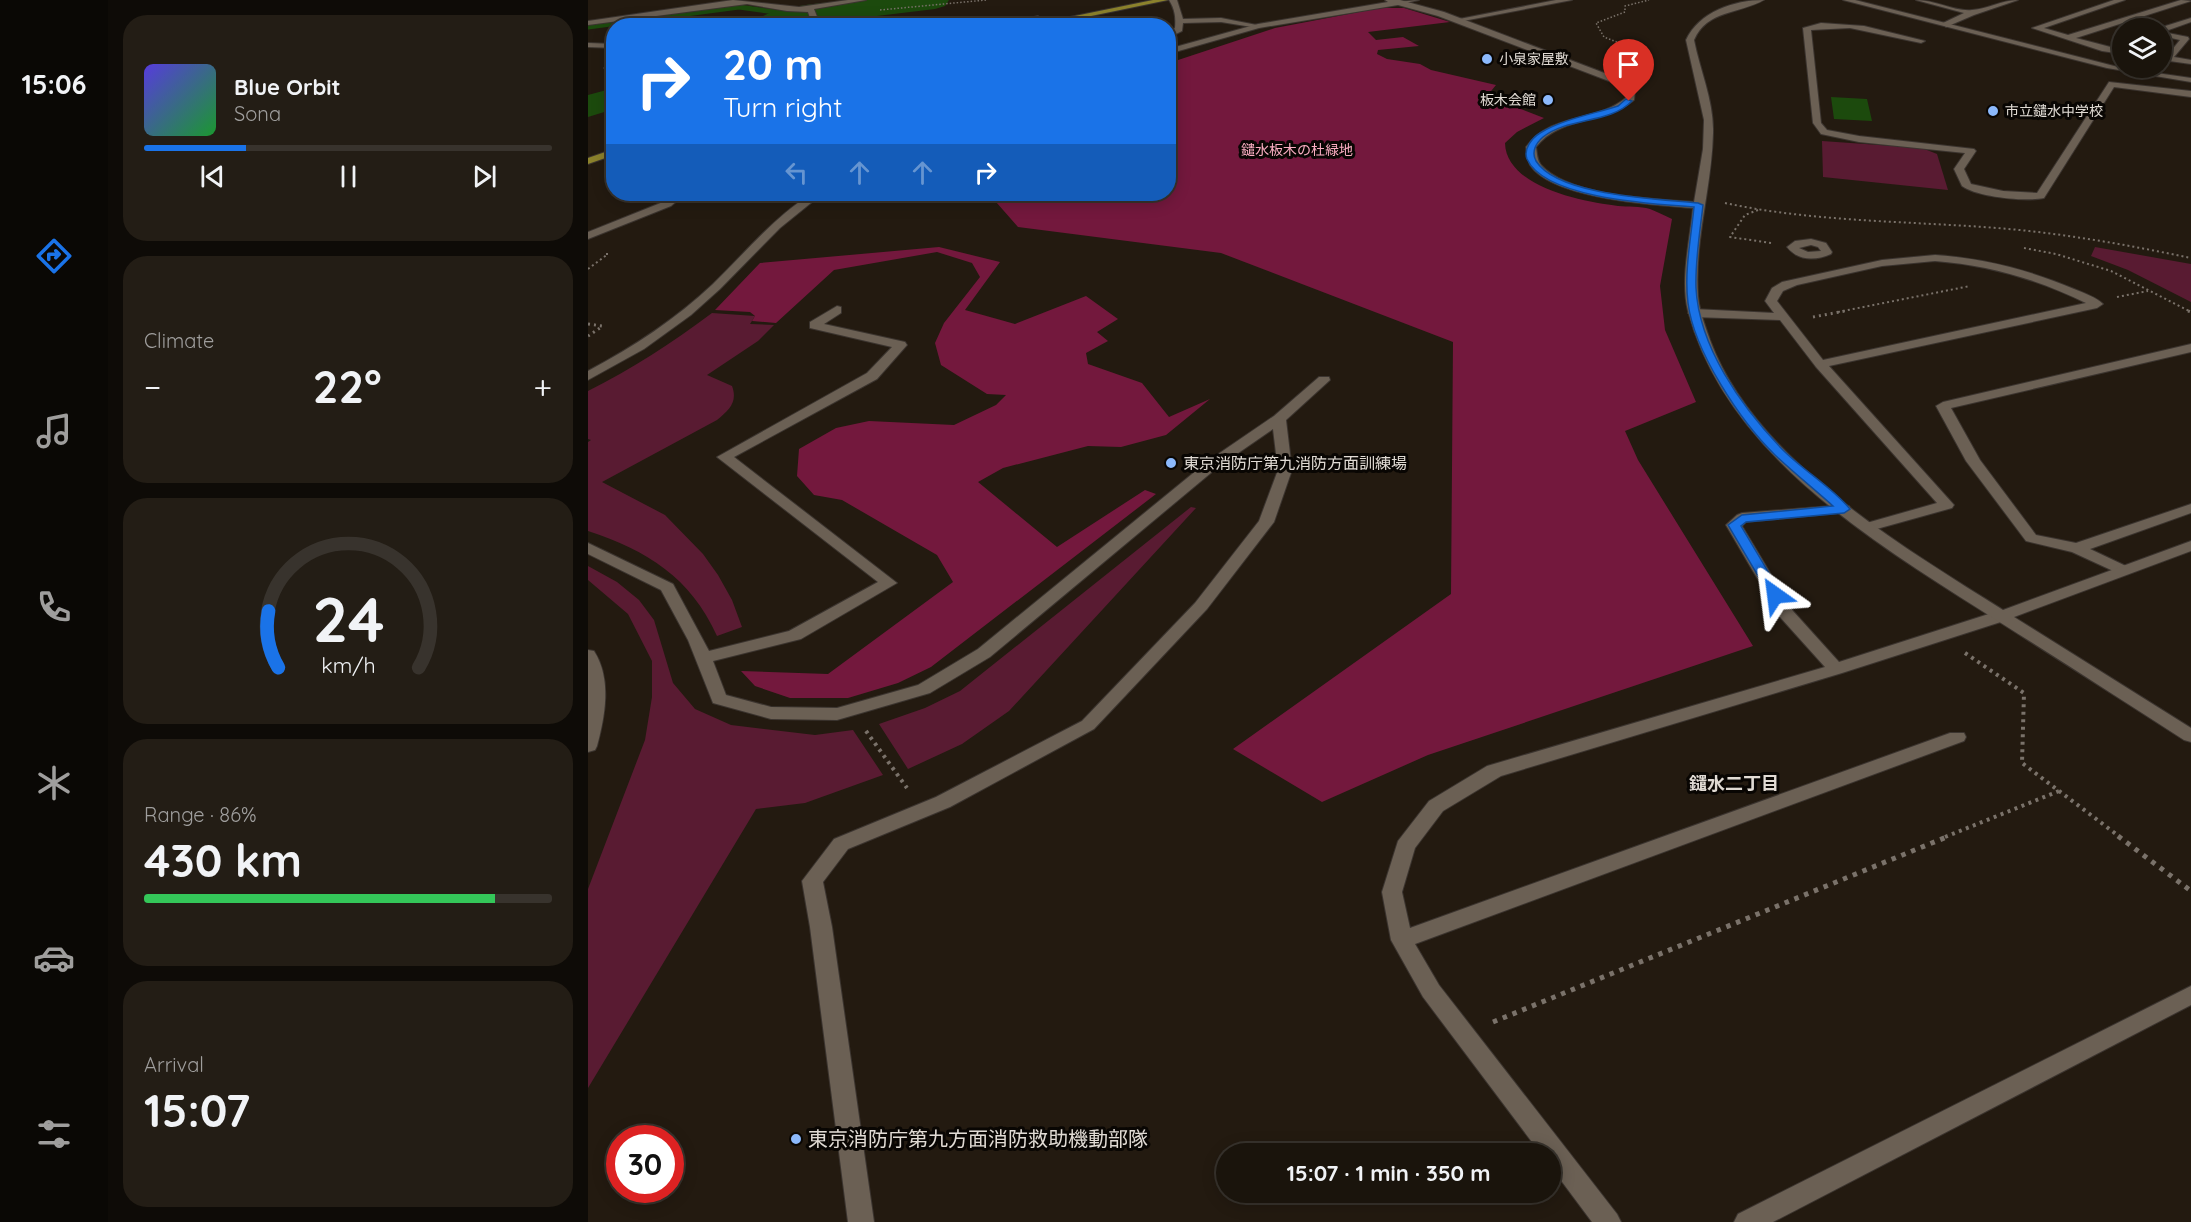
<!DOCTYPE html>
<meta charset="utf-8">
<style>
body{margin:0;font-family:Quicksand,"Noto Sans JP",sans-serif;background:#231d15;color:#f1f3f6;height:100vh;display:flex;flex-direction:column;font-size:22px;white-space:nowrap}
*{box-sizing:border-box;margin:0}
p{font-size:20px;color:#9f9e9d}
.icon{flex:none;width:33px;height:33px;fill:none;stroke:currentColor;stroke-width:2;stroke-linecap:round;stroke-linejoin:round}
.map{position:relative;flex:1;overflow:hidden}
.drawer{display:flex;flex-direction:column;gap:15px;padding:15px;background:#0e0b07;width:480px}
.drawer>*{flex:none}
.banner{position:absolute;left:18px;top:18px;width:570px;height:183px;border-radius:24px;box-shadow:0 3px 15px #0003,0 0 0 2px #38332d;background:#1a73e8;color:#fff;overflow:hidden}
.tools{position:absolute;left:1524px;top:18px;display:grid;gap:12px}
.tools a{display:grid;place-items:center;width:60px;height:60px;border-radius:50%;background:#1a140c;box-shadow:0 3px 15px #0003,0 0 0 2px #38332d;font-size:30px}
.speed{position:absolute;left:18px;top:1125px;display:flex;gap:12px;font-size:30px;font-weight:700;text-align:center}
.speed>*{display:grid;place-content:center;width:78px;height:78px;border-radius:50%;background:#1a140c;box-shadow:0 3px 15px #0003,0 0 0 2px #38332d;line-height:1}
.speed .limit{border:9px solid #d22;background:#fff;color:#111}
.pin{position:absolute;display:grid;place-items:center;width:51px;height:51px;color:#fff;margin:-62px -26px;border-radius:50% 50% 50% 0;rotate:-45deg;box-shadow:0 0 6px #0007}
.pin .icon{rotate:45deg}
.me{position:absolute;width:66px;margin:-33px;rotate:329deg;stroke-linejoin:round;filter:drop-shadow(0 0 4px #0008)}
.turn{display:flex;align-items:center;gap:21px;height:126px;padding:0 18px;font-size:27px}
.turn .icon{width:78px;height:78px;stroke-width:2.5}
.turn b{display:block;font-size:42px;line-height:51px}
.lanes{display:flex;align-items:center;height:57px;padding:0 18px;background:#0003;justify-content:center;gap:30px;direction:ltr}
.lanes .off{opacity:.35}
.big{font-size:45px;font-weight:700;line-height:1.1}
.drawer .card{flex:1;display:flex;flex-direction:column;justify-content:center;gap:9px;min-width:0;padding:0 21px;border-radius:24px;background:#231d15}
.drawer .dial{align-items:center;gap:0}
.dial svg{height:156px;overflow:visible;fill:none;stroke:#38332d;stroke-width:7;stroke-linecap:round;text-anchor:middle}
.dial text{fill:#f1f3f6;stroke:none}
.song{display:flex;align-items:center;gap:18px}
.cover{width:72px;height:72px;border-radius:9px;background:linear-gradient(135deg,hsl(250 70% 55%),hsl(130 70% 35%))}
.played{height:6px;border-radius:3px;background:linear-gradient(90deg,#1a73e8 25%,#38332d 25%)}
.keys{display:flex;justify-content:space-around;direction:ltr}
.heat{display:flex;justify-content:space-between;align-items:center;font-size:33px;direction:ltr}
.charge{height:9px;border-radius:4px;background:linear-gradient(90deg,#34c759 86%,#38332d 0)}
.trip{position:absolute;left:628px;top:1143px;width:345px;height:60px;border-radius:30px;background:#1a140c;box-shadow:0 3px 15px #0003,0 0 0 2px #38332d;font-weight:700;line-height:60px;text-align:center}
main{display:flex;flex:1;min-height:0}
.menu{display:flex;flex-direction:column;width:108px;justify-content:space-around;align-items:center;background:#0a0805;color:#9f9e9d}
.menu .icon{width:42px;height:42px}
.menu .on{color:#1a73e8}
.menu b{font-size:27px;color:#f1f3f6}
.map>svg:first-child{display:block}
.green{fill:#591b32}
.forest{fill:#73183d}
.water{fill:#1c4a0d}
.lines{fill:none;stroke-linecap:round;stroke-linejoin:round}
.stream{stroke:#1c4a0d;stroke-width:5}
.river{fill:#1c4a0d;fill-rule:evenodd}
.service-casing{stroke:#3b342f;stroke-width:2}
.minor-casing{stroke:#3b342f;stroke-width:2}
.tertiary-casing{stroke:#3b342f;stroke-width:2}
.primary-casing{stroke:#3b342f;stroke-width:2}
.path-far4{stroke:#7a726a;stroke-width:1.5;stroke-dasharray:1.5 2;stroke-linecap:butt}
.path-far3{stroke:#7a726a;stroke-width:2;stroke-dasharray:2 3;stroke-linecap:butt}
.path-far2{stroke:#7a726a;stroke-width:3;stroke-dasharray:2 4;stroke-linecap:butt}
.path-far1{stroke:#7a726a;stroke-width:4;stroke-dasharray:3 4.5;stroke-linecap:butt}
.path{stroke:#7a726a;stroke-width:5;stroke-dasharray:4.5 6;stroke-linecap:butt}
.service{fill:#6b6054;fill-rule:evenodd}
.minor{fill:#6b6054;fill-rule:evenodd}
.tertiary{fill:#6b6054;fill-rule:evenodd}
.primary{fill:#8c822c;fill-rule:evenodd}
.route{fill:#1a73e8;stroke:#114b97;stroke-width:1.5}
.poi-dot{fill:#8cb9fc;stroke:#090603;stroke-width:2}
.labels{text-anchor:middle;stroke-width:6;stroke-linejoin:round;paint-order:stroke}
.far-poi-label{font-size:14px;fill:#e1dbd4;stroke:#090603;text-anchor:start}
.far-park-label{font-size:14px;fill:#faadc2;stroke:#090603}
.poi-label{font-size:16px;fill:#e1dbd4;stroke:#090603;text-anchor:start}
.neighbourhood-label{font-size:18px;font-weight:bold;fill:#e1dbd4;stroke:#090603}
.near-poi-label{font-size:20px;fill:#e1dbd4;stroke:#090603;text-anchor:start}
</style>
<main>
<nav class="menu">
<b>15:06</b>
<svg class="icon on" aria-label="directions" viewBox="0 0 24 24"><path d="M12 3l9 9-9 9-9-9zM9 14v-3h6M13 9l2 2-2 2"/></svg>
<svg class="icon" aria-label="music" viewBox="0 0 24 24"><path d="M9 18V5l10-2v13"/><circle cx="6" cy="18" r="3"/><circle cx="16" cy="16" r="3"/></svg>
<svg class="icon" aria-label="phone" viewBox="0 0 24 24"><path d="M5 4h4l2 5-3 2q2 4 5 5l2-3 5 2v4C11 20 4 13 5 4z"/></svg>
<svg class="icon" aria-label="climate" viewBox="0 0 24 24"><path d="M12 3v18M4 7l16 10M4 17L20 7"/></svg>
<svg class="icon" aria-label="car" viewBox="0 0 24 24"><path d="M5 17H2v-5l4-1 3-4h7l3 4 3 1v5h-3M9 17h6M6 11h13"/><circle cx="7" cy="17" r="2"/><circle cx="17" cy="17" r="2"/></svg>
<svg class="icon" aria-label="filters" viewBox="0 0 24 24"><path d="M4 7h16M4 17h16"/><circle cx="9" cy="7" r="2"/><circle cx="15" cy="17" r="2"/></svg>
</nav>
<section class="drawer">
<div class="card">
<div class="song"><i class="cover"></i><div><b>Blue Orbit</b><p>Sona</p></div></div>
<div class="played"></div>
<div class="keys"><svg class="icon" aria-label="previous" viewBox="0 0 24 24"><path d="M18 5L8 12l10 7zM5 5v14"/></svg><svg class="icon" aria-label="pause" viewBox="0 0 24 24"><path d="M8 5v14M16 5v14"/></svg><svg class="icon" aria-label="next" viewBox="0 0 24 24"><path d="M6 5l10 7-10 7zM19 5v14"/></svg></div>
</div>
<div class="card"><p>Climate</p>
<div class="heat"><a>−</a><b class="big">22°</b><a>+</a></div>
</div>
<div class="card dial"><svg viewBox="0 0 100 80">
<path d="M14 69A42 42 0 1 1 86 69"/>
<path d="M14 69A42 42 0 0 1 9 40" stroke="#1a73e8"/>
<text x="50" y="56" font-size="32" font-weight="700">24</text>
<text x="50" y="72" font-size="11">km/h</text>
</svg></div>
<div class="card"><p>Range · 86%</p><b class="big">430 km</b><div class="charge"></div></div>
<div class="card"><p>Arrival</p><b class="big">15:07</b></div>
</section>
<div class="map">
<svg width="1603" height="1222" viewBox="0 0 1603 1222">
<rect width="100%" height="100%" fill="#231a10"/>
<g class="green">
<path d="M1234,141L1334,148L1349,154L1360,190L1235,177Z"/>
<path d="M1507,247L1603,264V302L1540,270L1503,256Z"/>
<path d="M124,313L167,316L162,324L186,325L170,341L119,375L144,386C150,402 141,410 129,420L14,482L77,515L115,554L130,575L144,600L154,627L129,636C102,577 60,551 0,531V442L3,440L0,439V391C44,369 84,343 124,313Z"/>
<path d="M603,507L608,508L421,711L374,744L320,769L291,724L337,708L372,691Z"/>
<path d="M0,566L29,582L51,600L66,620L85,683L107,709L143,725L227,735L265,730L295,775L217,803L168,809L0,1088V889L57,740L64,697V661L40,614L0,580Z"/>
</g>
<g class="forest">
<path d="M792,8H816L862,22L780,32L788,40L815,37L831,46L790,50L789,54L799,59L832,64L843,70L908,85L899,96L956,118L929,132L917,143C918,187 995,202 1030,206C1040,207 1052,206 1062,209C1070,212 1077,216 1084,219L1072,286L1077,330L1108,402L1037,431L1050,460L1165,646L840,755L734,802L645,749L863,594L865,342L633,253L430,227L401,194H580L581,63L687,28Z"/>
<path d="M351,247L412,262L377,310L427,324L498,296L530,319L509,332L520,341L498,353L500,364L554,383L581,417L622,399L578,435L533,447L500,446L415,468L390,482L469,547L557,490L568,494L343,667L310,683L260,698H202L167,686L153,671L240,674L365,582L349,555L254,500L226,495L209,476L211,449L248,428L281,421L366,425L408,405L418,395L399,394L353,365L347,343L356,323L392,277L384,263L349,252L246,270L188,323L164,321L167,316L162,312L127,310L172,263Z"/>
</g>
<path class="water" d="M1243,97L1279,99L1284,121L1246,119Z"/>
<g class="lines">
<path class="stream" d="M0,27L151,7L207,15"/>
<g class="river">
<path d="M265,0H361L357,6L347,9L206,26H162C176,5 241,3 265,0Z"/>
<path d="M26,88V109L0,117V95Z"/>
</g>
<g class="service-casing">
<g id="service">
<path d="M1233,23L1276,26L1337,41L1333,43L1262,28L1223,30L1233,123L1239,130L1271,136L1386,149L1388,151L1376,169L1383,184L1415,191L1449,193L1521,82L1603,91V97L1526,87L1456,198C1437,202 1389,197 1374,186L1366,169L1377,153L1271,142L1233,134L1225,123L1215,28Z"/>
<path d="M249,306L253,307V313L236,324L317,342L319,345L289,379L146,457L309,583L213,639L125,661L138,695L183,707L249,708L330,685L390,649L620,461L686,416L731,377H741L742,380L698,420L704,470L686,522L619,609L506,729L362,807L260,849L235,882L244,927L286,1222H260L222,927L214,881L246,839L348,797L494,721L607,603L671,521L690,470L685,429L630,467L402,657L342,693L249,720L183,719L125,703L100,640L73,590L0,554V543L85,584L121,651L201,631L290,582L129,457L279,373L304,347L222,328V322Z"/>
</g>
</g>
<g class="minor-casing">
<g id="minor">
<path d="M145,0L211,7L260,0H278L226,9L230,19L220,26H211L222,18L220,12L199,11L159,4L0,25V21Z"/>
<path d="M581,0H589L595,19L633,18L674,26L670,28L633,22L595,23L594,31L580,38V32L587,28C588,18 587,9 581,0Z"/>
<path d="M831,0L812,4L808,2Z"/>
<path d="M968,0H984L870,22L866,20Z"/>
<path d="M1328,0C1347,0 1368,12 1384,10C1400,9 1413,0 1430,0L1386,15L1358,27L1355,23L1376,13Z"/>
<path d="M1526,0H1537L1456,28L1480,35L1593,0L1603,1L1488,38L1534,50V54L1514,51L1444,28Z"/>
<path d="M1603,18V22L1575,32L1600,37L1601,39L1586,57L1603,60V64L1574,60V56H1579L1592,40L1574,36V28H1571Z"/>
<path d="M0,43L26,44V48L0,47Z"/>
<path d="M26,64V69L20,70L16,68Z"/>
<path d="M86,194H97L83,206L0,239V232L75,202Z"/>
<path d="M1223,239L1238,243L1244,252L1243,254C1227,261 1210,261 1199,247L1207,241ZM1223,245L1230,247L1233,251L1220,252L1211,248Z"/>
<path d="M1347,255C1396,258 1441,270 1486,289C1496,293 1508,297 1515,304L1509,308L1241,366L1366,505L1364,508L1285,530H1275L1272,527L1275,524L1349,503L1228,367L1192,320L1106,317L1100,313L1106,309L1186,313L1177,301L1184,288L1194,282L1294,260ZM1347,261C1400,265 1449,279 1498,303L1235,360L1189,301L1195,291L1209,285L1294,266Z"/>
<path d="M1603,344V352L1363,408L1392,460L1448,535L1488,543L1603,504V513L1502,549L1540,567L1542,570L1540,573L1534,575L1484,552L1438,541L1378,461L1348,406L1355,402Z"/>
<path d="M1256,505L1261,506L1263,509L1261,512L1158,522L1154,526L1205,611L1251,662L1407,612L1413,611L1421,616L1419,620L1254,673L913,776L855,811L827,848L814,892L822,928L1362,733H1376L1378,737L1376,741L827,944L851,985L1029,1214L1033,1222H1004L963,1167V1154H953L835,997L803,940L794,892L810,841L841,801L899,766L1237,667L1192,617L1138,525L1149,515L1154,513Z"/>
<path d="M1603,986V1005L1185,1222H1146L1150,1214Z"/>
</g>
</g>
<g class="tertiary-casing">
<g id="tertiary">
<path d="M797,0H812L856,12L1040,82L1047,91L1046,100C1017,124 972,116 948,147C949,153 949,160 953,165C982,197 1065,199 1106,202L1115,149L1116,120L1098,40C1111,12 1146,0 1176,0C1151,14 1119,10 1106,40C1112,71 1126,101 1125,133C1124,187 1106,241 1110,296C1111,311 1117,325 1122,340C1166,459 1312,545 1415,610L1603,541V551L1426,617L1603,728V742L1596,740C1535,701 1475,662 1413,623C1294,547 1139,458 1100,311C1092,280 1102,240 1105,208C1068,205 964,199 942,165C940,160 939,152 938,147C965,111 1007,124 1039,97V91L1034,86L850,16L810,5L671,28L580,54V49L670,24L800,2Z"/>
<path d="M1255,0H1267L1534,68L1603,78V82L1519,68Z"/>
<path d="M223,194H234L192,228L132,289L103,315L56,349L0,380V371C45,347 88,319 125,284C157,253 185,218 223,194Z"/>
<path d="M0,650L6,651C24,679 17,716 9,746L7,750L0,752Z"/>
</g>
</g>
<g class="primary-casing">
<g id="primary">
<path d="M565,0H580L455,26H438Z"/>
<path d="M450,16L453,20L426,26H410Z"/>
<path d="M26,149V155L0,164V158Z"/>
</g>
</g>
<g class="path-far4">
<path d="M292,10L398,0"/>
<path d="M1027,57L1033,51L1034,44L1016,37L1008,23L1037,12V6L1061,0"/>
</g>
<g class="path-far3">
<path d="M1137,203C1226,222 1319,221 1409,228C1474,233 1540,245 1603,258"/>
<path d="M1170,210L1157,215L1142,237L1183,243"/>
<path d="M1436,248L1468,254L1523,271L1603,312"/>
<path d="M0,269L20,254H18"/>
<path d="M1529,297L1560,291"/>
<path d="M1250,312L1382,286"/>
</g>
<g class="path-far2">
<path d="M1600,311L1603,312"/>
<path d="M1225,317L1257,311"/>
<path d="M0,324L14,326"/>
<path d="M0,336L15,326"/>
</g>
<g class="path-far1">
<path d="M1377,653L1436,693L1434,763L1532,837"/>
<path d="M278,731L319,788"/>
<path d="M1357,837L1471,791"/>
</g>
<g class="path">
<path d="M1530,836L1603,891"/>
<path d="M905,1022L1361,836"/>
</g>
<use href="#service" class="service"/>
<use href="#minor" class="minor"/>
<use href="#tertiary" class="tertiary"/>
<use href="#primary" class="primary"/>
</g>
<path class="route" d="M1038,99L1044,101C1022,124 980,117 955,137C948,143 943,152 948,161C970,196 1072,199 1110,203L1115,205C1112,232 1107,261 1108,288C1111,347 1153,406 1193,448C1214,470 1243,486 1262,509L1256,513L1158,522L1153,526L1194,595L1192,598H1183L1140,525L1154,515L1245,506C1226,489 1206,473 1187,455C1152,421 1106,351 1100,303C1096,272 1103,238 1106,207C1067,204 957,199 939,159C935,149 944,138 952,133C975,119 1005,114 1030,106Z"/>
<g class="poi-dot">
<circle cx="899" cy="59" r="6"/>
<circle cx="960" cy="100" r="6"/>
<circle cx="1405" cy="111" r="6"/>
<circle cx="583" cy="463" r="6"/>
<circle cx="208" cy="1139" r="6"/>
</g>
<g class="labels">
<g class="far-poi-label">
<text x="911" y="64">小泉家屋敷</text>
<text x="948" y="105" text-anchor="end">板木会館</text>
<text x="1417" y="116">市立鑓水中学校</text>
</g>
<g class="far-park-label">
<text x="709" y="155">鑓水板木の杜緑地</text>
</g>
<g class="poi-label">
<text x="595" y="469">東京消防庁第九消防方面訓練場</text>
</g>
<g class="neighbourhood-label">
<text x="1146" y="790">鑓水二丁目</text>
</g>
<g class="near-poi-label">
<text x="220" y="1146">東京消防庁第九方面消防救助機動部隊</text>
</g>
</g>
</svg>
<div class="tools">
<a><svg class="icon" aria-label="layers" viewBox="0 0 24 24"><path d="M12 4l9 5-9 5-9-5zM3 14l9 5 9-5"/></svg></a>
</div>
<div class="speed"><div class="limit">30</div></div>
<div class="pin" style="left:1041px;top:101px;background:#d93025"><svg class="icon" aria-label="arrive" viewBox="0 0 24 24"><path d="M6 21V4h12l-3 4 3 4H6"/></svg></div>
<svg class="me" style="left:1187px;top:595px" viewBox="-20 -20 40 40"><path d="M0-17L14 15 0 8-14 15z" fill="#1a73e8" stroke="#fff" stroke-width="4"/></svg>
<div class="trip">15:07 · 1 min · 350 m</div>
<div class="banner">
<div class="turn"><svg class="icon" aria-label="right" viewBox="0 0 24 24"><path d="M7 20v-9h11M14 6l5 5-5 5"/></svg><div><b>20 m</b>Turn right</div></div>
<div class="lanes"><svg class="icon off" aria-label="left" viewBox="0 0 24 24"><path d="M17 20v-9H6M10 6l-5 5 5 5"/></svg><svg class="icon off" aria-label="ahead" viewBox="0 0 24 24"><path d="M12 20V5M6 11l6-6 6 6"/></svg><svg class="icon off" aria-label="ahead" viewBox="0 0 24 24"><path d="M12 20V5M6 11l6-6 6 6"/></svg><svg class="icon" aria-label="right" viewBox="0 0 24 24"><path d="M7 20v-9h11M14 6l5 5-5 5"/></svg></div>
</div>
</div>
</main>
